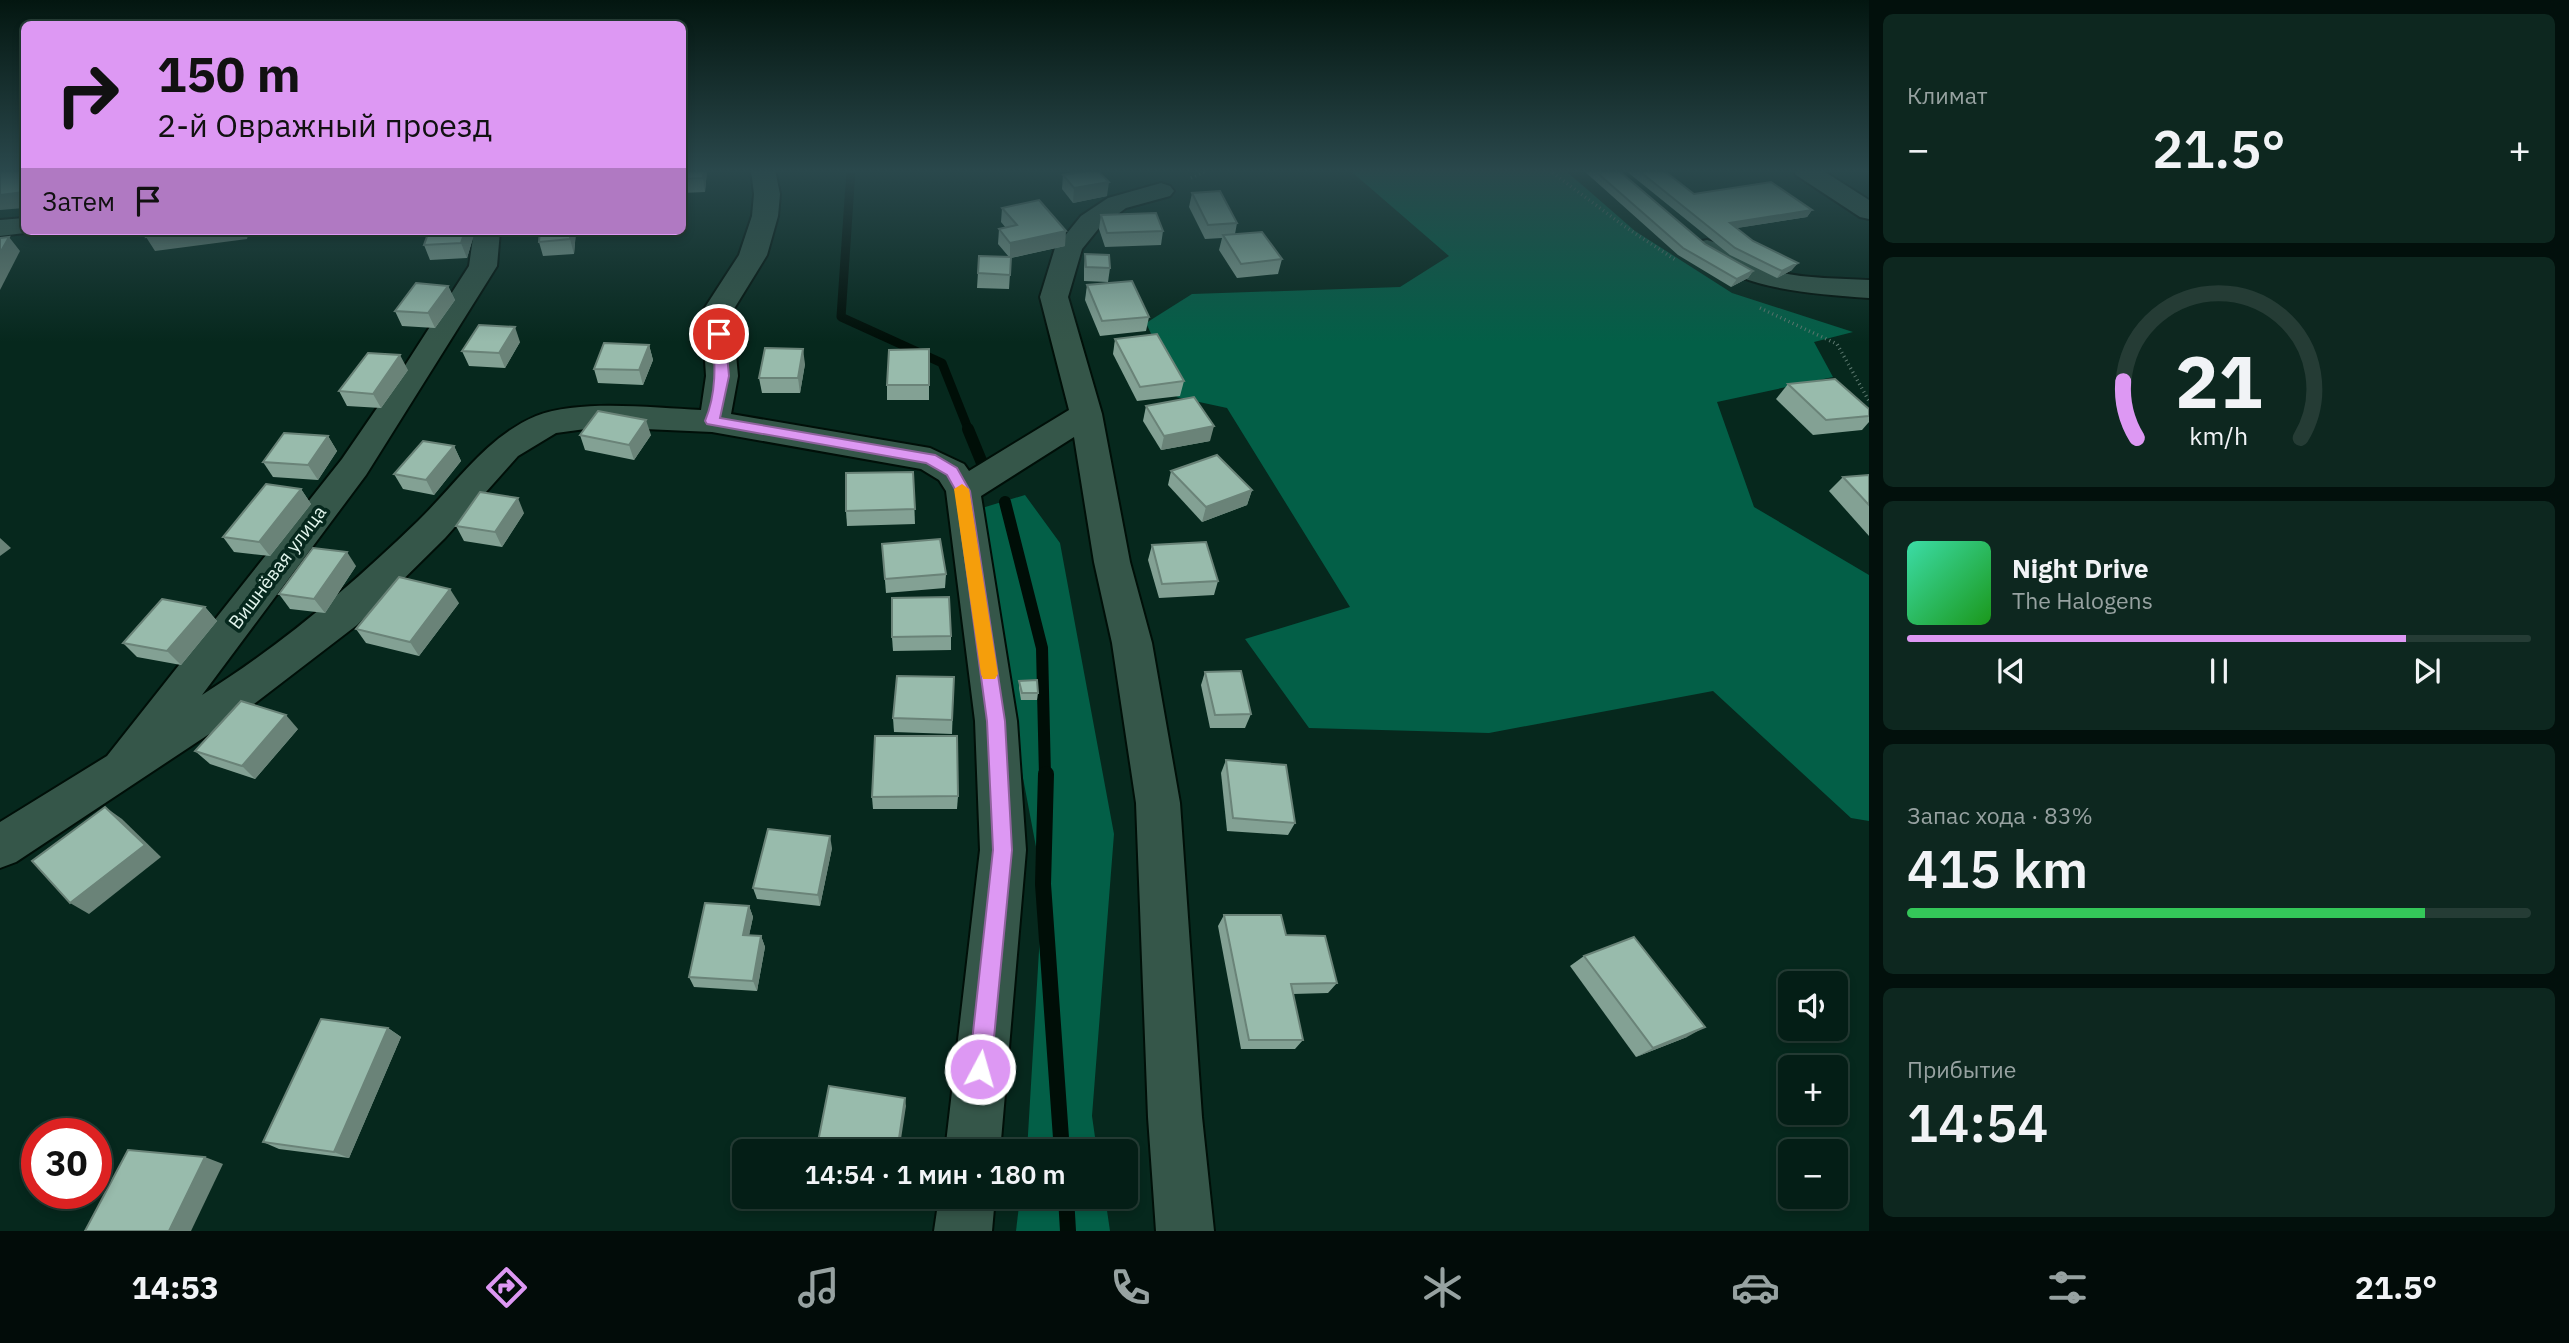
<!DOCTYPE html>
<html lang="ru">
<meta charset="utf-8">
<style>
body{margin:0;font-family:"IBM Plex Sans",sans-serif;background:#0d271f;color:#f1f3f6;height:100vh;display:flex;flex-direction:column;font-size:26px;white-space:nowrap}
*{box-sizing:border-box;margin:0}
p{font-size:23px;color:#97a2a1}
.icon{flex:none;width:38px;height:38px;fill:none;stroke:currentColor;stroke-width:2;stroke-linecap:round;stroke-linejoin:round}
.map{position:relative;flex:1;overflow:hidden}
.side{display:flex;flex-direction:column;gap:14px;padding:14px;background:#02100c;width:700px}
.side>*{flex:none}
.banner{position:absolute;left:21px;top:21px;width:665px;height:214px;border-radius:10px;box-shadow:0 4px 10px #0003,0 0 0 2px #253c35;background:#dd98f3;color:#111;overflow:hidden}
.controls{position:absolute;left:1778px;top:971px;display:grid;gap:14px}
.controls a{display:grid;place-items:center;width:70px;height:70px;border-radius:10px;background:#041e16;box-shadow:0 4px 10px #0003,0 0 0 2px #253c35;font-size:35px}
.speed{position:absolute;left:21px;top:1118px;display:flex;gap:14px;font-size:35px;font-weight:700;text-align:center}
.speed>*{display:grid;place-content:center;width:91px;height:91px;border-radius:50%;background:#041e16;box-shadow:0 4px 10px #0003,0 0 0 2px #253c35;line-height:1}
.speed .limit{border:10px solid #d22;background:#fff;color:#111}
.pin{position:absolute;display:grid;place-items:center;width:60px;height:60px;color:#fff;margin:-30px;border:4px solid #fff;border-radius:50%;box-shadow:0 2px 7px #0007}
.me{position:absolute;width:77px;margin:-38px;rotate:6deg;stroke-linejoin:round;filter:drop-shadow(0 0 5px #0008)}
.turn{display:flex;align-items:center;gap:24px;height:147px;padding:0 21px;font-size:32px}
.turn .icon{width:91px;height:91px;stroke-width:2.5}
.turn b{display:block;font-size:49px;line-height:60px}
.then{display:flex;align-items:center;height:66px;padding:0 21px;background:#0003;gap:14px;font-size:26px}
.big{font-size:52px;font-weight:600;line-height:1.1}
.side .tile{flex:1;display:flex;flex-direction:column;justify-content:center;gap:10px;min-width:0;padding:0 24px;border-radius:10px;background:#0d271f}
.side .dial{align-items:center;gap:0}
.dial svg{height:182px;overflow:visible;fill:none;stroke:#253c35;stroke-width:7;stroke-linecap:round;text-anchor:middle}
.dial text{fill:#f1f3f6;stroke:none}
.song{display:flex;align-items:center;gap:21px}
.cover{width:84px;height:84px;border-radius:10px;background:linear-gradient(135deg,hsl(160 70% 55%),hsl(120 70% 35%))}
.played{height:7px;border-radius:4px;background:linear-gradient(90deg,#dd98f3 80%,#253c35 80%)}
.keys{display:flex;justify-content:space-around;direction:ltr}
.heat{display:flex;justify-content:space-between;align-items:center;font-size:38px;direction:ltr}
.charge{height:10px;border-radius:5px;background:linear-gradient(90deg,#34c759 83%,#253c35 0)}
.trip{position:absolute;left:732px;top:1139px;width:406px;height:70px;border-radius:10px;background:#041e16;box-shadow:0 4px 10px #0003,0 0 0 2px #253c35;font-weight:600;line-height:70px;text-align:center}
.tab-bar{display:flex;height:112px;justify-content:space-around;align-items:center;background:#020c09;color:#97a2a1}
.tab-bar .icon{width:49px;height:49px}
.tab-bar .selected{color:#dd98f3}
.tab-bar b{font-size:32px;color:#f1f3f6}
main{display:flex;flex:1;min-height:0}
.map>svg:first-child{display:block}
.forest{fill:#035f47}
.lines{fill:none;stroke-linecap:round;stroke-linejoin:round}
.stream-far2{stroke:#000e07;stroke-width:9}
.stream-far1{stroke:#000e07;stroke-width:12}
.stream{stroke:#000e07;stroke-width:16}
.minor-casing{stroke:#000f08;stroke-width:4}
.path{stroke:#5d7970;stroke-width:3.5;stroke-dasharray:1 3.5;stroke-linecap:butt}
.minor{fill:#355649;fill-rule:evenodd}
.wall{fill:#83a194}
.shaded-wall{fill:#6a8378}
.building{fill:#98bbac;stroke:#6a8378;stroke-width:2}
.route{fill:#dd98f3;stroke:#90639e;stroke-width:2}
.slow{fill:#f59e0b}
.labels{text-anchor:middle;stroke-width:7;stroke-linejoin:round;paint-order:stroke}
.street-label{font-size:19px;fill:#e1f4ec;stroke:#06281d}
</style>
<main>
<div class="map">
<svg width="1869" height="1231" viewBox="0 0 1869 1231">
<rect width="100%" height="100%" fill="#06281d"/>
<g class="forest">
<path d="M1355,170H1565L1635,231L1732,293L1853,332L1814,342L1833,377L1717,402L1754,507L1869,575V821L1851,818L1713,691L1489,733L1309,728L1245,639L1350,607L1227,408L1176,397L1180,395L1146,323L1192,294L1400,287L1449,256L1353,173Z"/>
<path d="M1025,495L1060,543L1114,834L1092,1116L1097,1151H1027L1043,884L983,566L982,508Z"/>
<path d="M1020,1197H1105L1110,1231H1016Z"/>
</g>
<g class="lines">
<path class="stream-far2" d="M851,170L841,317L942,363L969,431"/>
<g class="stream-far1">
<path d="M968,429L982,463"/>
<path d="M1005,502L1042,648L1045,776"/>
</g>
<g class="stream">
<path d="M1046,774L1043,884L1062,1152"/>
<path d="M1066,1197L1068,1231"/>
</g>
<g class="minor-casing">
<g id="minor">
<path d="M751,170H775L780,194L778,216L767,255L732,312L738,376L731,414L930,448L964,464L969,471L1069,410L1040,297L1055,248L1081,216L1108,198L1161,183L1170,186L1174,191L1170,196L1126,208L1099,228L1082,249L1068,297L1102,414L1130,562L1152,643L1180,803L1202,1117L1214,1231H1156L1148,1117L1136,803L1112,643L1094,562L1074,437L981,496L1017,721L1026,850L1000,1152H945L980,850L975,721L946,491L939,480L921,469L712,432L600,427L556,433L518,456L445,538L357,625L250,707L16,862L0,868V822L107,756L342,459L388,392L469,266L474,231H500L497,266L366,475L202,695C280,646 351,586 418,521C456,484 486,437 536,416C579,399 654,408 701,410L706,376L702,312L739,255L752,216L754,194Z"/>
<path d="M1793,170H1822L1869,200V219L1860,217L1796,175Z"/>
<path d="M24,218V231L33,232L0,236V220Z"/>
<path d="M1707,240C1725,244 1738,258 1755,265C1791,279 1831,278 1869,280V298C1808,293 1749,291 1697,254L1693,248L1697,242Z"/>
<path d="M939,1197H995L992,1231H934Z"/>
</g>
</g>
<g class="path">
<path d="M1549,170L1624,226L1677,261"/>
<path d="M1191,178L1209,170"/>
<path d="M1760,308L1837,344L1869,401"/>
</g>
<use href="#minor" class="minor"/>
</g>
<g class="wall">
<path d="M682,170H707L705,192L682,193Z"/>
<path d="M1583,170H1618L1705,244L1753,271L1748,278L1731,287L1678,255Z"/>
<path d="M1625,170H1663L1694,194L1812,210L1807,217L1736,228L1792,270L1777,278L1730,255Z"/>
<path d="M1063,175L1107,196L1073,203L1062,189Z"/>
<path d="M1192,193L1237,223L1235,234L1282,259L1278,274L1237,278L1219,250L1222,238L1205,239L1189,207Z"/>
<path d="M1002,208L1065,246L1011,258L1009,289L977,288L979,256L1009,257L998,244L999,229L1006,228L1001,222Z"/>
<path d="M1101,215L1163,231L1161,245L1105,247L1099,229Z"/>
<path d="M429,231H475L467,258L430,260L424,245Z"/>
<path d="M540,231H576L574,254L543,256L539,242Z"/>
<path d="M1085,254L1110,268L1108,282L1084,281V269Z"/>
<path d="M1087,285L1149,317L1146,331L1100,336L1085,300Z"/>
<path d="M448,286L455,300L435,328L402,326L395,311Z"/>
<path d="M1115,339L1184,381L1180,396L1137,401L1113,354Z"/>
<path d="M520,342L505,368L469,366L462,351Z"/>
<path d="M649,345L653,360L643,385L598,383L594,369Z"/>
<path d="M929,349V400H887V385Z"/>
<path d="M805,364L800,393H762L759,378Z"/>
<path d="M408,370L381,408L347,406L339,391Z"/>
<path d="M1788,384L1869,409V422L1862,430L1813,435L1776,399Z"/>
<path d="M1146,406L1210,441L1161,450L1143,421Z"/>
<path d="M580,435H651L634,460L585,450Z"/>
<path d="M328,436L337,451L318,480L273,477L263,462Z"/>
<path d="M454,446L461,461L434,495L403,489L394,474Z"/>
<path d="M1171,471L1252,490L1247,505L1202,522L1168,485Z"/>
<path d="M913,472L915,524L847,526L846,511Z"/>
<path d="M1869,475V536L1829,491L1843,477Z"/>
<path d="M301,489L311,504L270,556L234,552L223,537Z"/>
<path d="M524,513L502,547L464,541L456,526Z"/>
<path d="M882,544L946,574L945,588L886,593Z"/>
<path d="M1152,545L1218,581L1214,595L1159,598L1148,560Z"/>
<path d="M356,566L325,613L290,609L279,594Z"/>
<path d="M459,603L419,656L366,643L356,629Z"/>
<path d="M205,607L217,621L181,665L137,657L123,643Z"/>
<path d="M951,636V650L893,651L892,637Z"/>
<path d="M1205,672L1251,714L1245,728H1210L1201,685Z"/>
<path d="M954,677L952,734L894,732L893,718Z"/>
<path d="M1019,681L1038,693L1037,700H1021L1019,688Z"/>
<path d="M298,729L255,779L210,764L195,751Z"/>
<path d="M1226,760L1295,823L1288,835L1227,831L1221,773Z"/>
<path d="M958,796L957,809H873L872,797Z"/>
<path d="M832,848L820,906L757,899L753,888Z"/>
<path d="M749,906L753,917L749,935L761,936L765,947L757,991L694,987L689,977Z"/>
<path d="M1224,915L1286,935L1337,983L1328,993L1293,994L1303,1040L1295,1049H1241L1218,926Z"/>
<path d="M1584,956L1687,1037L1636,1057L1570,966Z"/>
<path d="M388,1028L401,1037L349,1158L279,1149L263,1142Z"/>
<path d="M866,1197H892V1201Z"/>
</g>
<g class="shaded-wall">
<path d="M704,170H707L705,192L703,178Z"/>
<path d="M1109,182L1107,196L1073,203L1074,188Z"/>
<path d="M24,192V208L0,210V195Z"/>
<path d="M1812,210L1807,217L1725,230L1730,223Z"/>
<path d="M189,231H249L247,239L155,251L146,237Z"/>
<path d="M465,231H475L467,258L461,243Z"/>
<path d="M570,231H576L574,254L570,239Z"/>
<path d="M1066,231L1065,246L1010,258V243Z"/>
<path d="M9,237L20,251L0,290V253Z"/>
<path d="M1798,263L1792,270L1777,278L1782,271Z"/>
<path d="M1753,271L1748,278L1731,287L1737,279Z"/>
<path d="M448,286L455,300L435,328L428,313Z"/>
<path d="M515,327L520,342L505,368L499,353Z"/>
<path d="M649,345L653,360L643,385L639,370Z"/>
<path d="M803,349L805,364L800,393L798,378Z"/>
<path d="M400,355L408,370L381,408L373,394Z"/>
<path d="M646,420L651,435L634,460L629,445Z"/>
<path d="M1214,426L1210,441L1161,450L1164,436Z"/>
<path d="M328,436L337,451L318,480L308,465Z"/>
<path d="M454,446L461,461L434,495L426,480Z"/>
<path d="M301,489L311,504L270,556L259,542Z"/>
<path d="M1252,490L1247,505L1202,522L1206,507Z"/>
<path d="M518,498L524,513L502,547L495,532Z"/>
<path d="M0,538L11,548L0,556Z"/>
<path d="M347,552L356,566L325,613L314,599Z"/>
<path d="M450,589L459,603L419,656L410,642Z"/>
<path d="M205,607L217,621L181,665L167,651Z"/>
<path d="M286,715L298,729L255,779L242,766Z"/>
<path d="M105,807L122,819L161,857L89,914L70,903Z"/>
<path d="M830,836L832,848L820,906L818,895Z"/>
<path d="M749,906L753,917L747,945L743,935Z"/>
<path d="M761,936L765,947L757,991L753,981Z"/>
<path d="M1705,1027L1687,1037L1636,1057L1653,1048Z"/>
<path d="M388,1028L401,1037L349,1158L334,1152Z"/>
<path d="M905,1098L906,1106L899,1152H897Z"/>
<path d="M205,1157L223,1164L191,1231H169Z"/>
</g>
<g class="building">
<path d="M0,170H24V192L0,195Z"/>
<path d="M682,170H704L703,178L682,179Z"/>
<path d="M1093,170H1097L1109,182L1074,188L1063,175Z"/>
<path d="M1594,170H1618L1705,244L1753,271L1737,279L1683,248Z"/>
<path d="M1638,170H1663L1694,194L1771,182L1812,210L1730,223L1753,241L1798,263L1782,271L1735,248Z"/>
<path d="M1220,191L1237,223L1208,225L1192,193Z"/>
<path d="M1039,200L1066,231L1010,243L999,229L1017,225L1002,208Z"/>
<path d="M1156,213L1163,231L1107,233L1101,215Z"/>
<path d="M148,231H189L146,237Z"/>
<path d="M429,231H465L461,243L424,245Z"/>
<path d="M540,231H570V239L539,242Z"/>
<path d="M1262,232L1282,259L1241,264L1223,235Z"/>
<path d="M9,237L0,253V238Z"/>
<path d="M1085,254L1109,255L1110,268L1086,267Z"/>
<path d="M979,256L1011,257L1010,275L978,273Z"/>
<path d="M1132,281L1149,317L1102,321L1087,285Z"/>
<path d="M416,283L448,286L428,313L395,311Z"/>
<path d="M479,325L515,327L499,353L462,351Z"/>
<path d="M1157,334L1184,381L1140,387L1115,339Z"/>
<path d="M604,343L649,345L639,370L594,369Z"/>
<path d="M765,348L803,349L798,378H759Z"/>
<path d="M929,349V385H887L889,350Z"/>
<path d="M368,353L400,355L373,394L339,391Z"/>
<path d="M1835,379L1869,409V416L1826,420L1788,384Z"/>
<path d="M1194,397L1214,426L1164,436L1146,406Z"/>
<path d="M598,411L646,420L629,445L580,435Z"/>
<path d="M284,433L328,436L308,465L263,462Z"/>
<path d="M423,441L454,446L426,480L394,474Z"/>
<path d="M1217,455L1252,490L1206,507L1171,471Z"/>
<path d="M913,472L915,509L846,511V473Z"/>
<path d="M1869,475V505L1843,477Z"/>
<path d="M266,484L301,489L259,542L223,537Z"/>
<path d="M480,492L518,498L495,532L456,526Z"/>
<path d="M940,539L946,574L885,579L882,544Z"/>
<path d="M1206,542L1218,581L1162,584L1152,545Z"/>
<path d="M313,548L347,552L314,599L279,594Z"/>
<path d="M399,577L450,589L410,642L356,629Z"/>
<path d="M949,597L951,636L892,637V598Z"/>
<path d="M162,599L205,607L167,651L123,643Z"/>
<path d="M1241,671L1251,714L1215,715L1205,672Z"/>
<path d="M897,676L954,677L952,720L893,718Z"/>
<path d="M1037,680L1038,693H1022L1019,681Z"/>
<path d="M241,701L286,715L242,766L195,751Z"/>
<path d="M875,736H957L958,796L872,797Z"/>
<path d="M1226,760L1286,765L1295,823L1233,818Z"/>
<path d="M105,807L145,845L70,903L32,861Z"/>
<path d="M768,829L830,836L818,895L753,888Z"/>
<path d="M705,903L749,906L743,935L761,936L753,981L689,977Z"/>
<path d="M1224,915H1281L1286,935L1325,936L1337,983L1291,984L1303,1040H1249Z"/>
<path d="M1634,937L1705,1027L1653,1048L1584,956Z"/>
<path d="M321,1019L388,1028L334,1152L263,1142Z"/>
<path d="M829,1086L905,1098L897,1152H816Z"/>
<path d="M128,1150L205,1157L169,1231H85Z"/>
</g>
<linearGradient id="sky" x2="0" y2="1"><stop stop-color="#031610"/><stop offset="0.5" stop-color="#2a484c"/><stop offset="1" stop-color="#2a484c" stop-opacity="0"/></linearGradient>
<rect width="1869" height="342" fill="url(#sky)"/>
<path class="route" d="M719,330L725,334L729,376L720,418L935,455L957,468L970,491L1005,721L1012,850L991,1069L988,1077L980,1080L972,1077L969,1069L993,850L987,721L956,491L947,475L926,463L707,424L705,421C717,392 715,364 713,334Z"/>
<path class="slow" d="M962,484L969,489L998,674L995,679H983L981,674L954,489Z"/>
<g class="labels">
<g class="street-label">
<text transform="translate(277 567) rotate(-53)" y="7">Вишнёвая улица</text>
</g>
</g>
</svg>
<div class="controls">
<a><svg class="icon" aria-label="sound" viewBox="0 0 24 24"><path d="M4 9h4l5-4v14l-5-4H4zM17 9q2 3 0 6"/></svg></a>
<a>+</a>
<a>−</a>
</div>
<div class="speed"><div class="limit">30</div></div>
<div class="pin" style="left:719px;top:334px;background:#d93025"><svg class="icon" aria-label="arrive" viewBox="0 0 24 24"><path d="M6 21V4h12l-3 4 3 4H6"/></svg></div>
<svg class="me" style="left:980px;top:1069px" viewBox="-20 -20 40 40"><circle r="17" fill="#dd98f3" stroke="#fff" stroke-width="3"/><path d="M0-11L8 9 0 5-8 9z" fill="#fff"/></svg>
<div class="trip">14:54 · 1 мин · 180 m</div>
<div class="banner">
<div class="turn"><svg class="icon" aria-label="right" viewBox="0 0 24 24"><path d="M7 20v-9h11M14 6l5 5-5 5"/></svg><div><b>150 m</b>2-й Овражный проезд</div></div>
<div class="then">Затем<svg class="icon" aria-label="arrive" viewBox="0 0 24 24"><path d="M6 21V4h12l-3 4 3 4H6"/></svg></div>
</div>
</div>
<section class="side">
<div class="tile"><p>Климат</p>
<div class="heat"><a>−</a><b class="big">21.5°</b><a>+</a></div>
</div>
<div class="tile dial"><svg viewBox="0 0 100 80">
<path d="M14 69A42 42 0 1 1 86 69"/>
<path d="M14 69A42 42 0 0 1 8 44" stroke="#dd98f3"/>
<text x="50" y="56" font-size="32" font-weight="700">21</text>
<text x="50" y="72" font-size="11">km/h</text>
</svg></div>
<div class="tile">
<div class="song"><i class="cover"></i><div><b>Night Drive</b><p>The Halogens</p></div></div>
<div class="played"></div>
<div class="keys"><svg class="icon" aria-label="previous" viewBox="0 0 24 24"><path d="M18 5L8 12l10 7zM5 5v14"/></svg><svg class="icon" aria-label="pause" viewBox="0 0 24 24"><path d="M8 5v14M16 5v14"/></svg><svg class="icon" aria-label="next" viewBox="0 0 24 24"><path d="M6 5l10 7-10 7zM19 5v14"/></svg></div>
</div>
<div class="tile"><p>Запас хода · 83%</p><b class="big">415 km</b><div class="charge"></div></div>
<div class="tile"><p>Прибытие</p><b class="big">14:54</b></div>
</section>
</main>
<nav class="tab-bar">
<b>14:53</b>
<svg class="icon selected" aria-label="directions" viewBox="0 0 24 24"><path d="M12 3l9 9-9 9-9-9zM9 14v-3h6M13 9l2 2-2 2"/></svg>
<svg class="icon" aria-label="music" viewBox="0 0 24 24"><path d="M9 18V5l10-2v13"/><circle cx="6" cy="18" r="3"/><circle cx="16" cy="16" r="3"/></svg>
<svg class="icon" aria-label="phone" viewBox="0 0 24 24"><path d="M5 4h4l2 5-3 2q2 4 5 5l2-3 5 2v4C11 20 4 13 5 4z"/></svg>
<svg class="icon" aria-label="climate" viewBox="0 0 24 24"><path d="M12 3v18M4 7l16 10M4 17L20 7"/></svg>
<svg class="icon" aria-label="car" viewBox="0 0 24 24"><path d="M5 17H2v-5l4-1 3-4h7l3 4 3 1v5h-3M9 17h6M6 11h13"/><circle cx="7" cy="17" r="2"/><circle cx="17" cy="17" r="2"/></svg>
<svg class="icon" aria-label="filters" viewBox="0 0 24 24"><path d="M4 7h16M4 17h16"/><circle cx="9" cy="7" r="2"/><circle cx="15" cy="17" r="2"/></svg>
<b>21.5°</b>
</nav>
